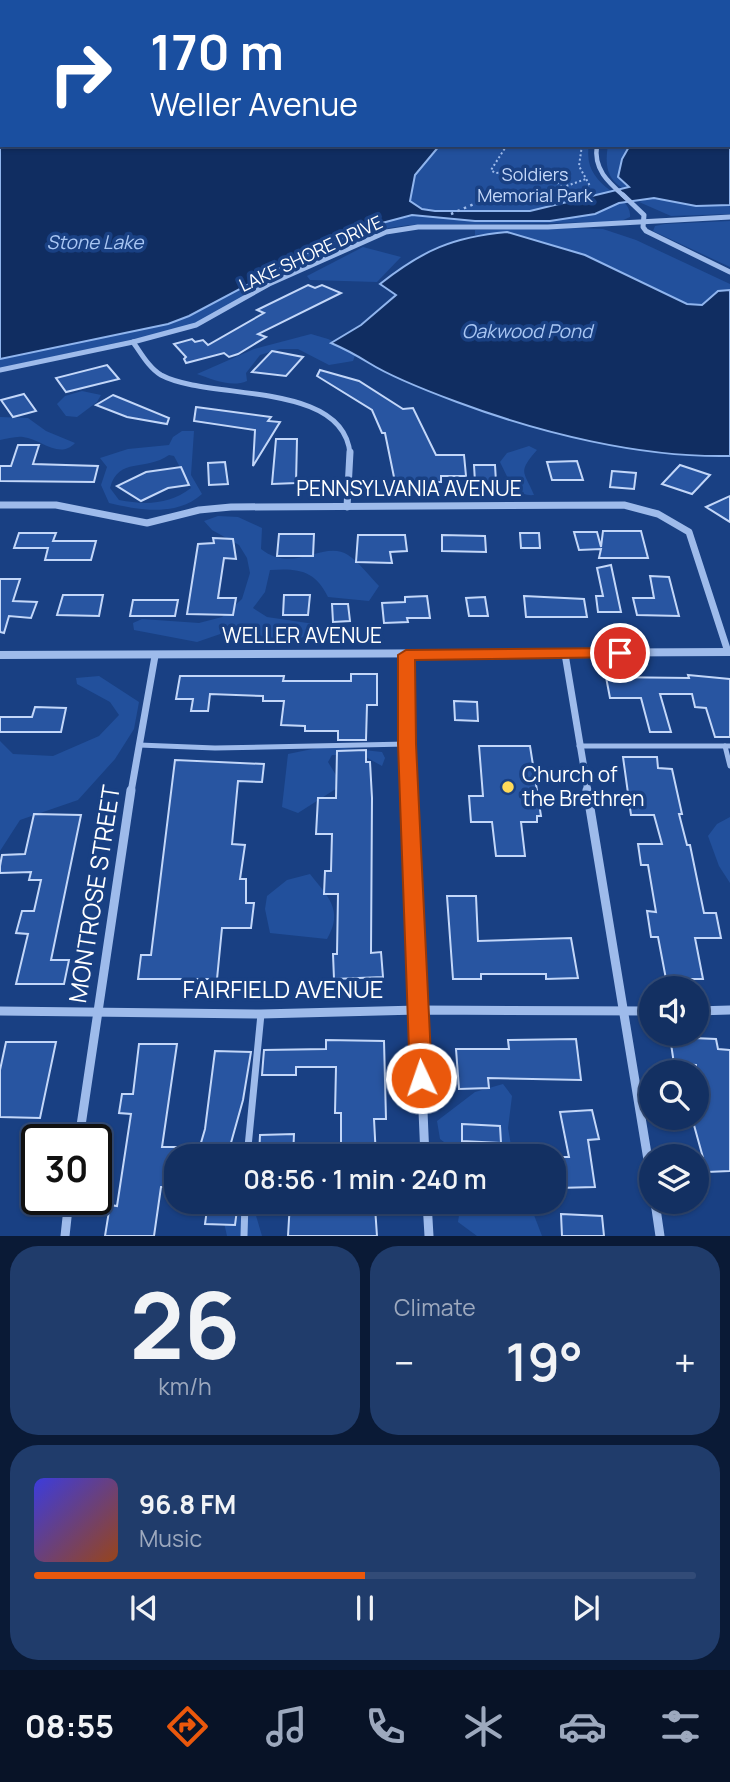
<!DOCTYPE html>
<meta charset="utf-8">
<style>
body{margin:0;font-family:Manrope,sans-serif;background:#203c6b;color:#f1f3f6;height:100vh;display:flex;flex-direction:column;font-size:26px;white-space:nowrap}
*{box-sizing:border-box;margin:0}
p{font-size:23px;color:#9da9be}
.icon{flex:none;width:38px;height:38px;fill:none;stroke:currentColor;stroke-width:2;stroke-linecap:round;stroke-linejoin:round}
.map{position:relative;height:1236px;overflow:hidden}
.details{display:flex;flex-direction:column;gap:10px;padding:10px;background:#0a1a36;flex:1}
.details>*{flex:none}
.hud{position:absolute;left:0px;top:0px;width:732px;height:147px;box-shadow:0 2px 5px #0004,0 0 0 2px #324b77;background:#1a4fa0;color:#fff;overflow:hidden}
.fabs{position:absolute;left:639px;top:976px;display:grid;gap:14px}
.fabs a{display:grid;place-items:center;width:70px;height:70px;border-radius:50%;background:#133062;box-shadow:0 2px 5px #0004,0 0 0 2px #324b77;font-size:35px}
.speed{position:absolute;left:21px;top:1124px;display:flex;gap:14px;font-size:35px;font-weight:700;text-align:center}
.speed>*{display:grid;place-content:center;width:91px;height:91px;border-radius:50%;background:#133062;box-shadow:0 2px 5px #0004,0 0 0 2px #324b77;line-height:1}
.speed .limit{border:4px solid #111;border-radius:10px;background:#fff;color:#111}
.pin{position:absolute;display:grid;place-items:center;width:60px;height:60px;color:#fff;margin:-30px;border:4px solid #fff;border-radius:50%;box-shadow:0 2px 7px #0007}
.me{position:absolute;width:77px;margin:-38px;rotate:357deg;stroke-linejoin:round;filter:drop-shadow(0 0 5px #0008)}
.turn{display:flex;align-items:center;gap:24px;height:147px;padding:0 35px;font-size:32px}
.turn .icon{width:91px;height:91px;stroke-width:2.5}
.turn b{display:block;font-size:49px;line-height:60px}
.big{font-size:52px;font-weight:600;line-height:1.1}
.details .card{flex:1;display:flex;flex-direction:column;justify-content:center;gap:10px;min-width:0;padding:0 24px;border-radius:28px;background:#203c6b}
.details .dial{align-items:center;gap:0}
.dial b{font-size:91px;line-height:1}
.song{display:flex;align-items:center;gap:21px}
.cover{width:84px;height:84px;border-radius:10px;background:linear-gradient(135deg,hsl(240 70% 55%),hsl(20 70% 35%))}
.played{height:7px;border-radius:4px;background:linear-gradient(90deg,#ea580c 50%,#324b77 50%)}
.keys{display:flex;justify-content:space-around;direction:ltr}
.heat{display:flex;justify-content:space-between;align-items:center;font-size:38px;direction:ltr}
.details .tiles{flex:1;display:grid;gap:10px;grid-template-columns:1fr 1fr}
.card:last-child{grid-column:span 2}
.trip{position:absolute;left:164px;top:1144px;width:402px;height:70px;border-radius:28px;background:#133062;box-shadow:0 2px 5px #0004,0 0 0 2px #324b77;font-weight:600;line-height:70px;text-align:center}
.dock{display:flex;height:112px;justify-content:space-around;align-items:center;background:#081327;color:#9da9be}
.dock .icon{width:49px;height:49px}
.dock .on{color:#ea580c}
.dock b{font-size:32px;color:#f1f3f6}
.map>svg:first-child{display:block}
.green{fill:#22509c;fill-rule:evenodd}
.water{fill:#102d61;stroke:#90b5ee;stroke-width:2}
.building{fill:#2855a1;stroke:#c3d7f9;stroke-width:2}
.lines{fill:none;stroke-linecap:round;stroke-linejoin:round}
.path-far1{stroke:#9ebbeb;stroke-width:2;stroke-dasharray:2 2.5;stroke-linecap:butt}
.path{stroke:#9ebbeb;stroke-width:2.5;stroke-dasharray:2.5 4.5;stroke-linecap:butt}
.service-far1{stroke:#9ebbeb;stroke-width:5}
.service{stroke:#9ebbeb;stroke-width:7}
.minor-far3{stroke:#9ebbeb;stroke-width:4.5}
.minor-far2{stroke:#9ebbeb;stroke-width:5}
.minor-far1{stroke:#9ebbeb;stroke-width:7}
.minor{stroke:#9ebbeb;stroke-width:9}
.tertiary{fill:#9ebbeb;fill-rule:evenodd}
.route{fill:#ea580c;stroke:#983908;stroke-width:2}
.poi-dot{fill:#ffda59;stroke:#194083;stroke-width:2.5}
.labels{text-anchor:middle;stroke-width:7;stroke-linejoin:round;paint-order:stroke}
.far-park-label{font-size:18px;fill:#c3d7f9;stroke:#194083}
.far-street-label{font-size:18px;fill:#fff;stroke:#194083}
.far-water-label{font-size:19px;font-style:italic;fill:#a9c6f3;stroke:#194083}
.street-label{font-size:21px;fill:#fff;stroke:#194083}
.poi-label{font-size:21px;fill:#fff;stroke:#194083;text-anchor:start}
.near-street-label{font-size:24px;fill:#fff;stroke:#194083}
</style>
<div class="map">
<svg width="730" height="1236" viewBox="0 0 730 1236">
<rect width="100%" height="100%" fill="#194083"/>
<g class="green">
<path d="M440,145H589C581,189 633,193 630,217L619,222L409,225L389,228L271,281L204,320L167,332L0,368V359L168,324L189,316L311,251L382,223L410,201L415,175Z"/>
<path d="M608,145H630V187L624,189C606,179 605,164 608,145Z"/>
<path d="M654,197L696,206L730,205V214L671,216L639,202Z"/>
<path d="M730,221V267L653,231L655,226L665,224Z"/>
<path d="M575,228L603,229L636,240L730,284V290L718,291L702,305L687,304L585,255L507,232L475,235V230Z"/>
<path d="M363,247L401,257L377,282L310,280L307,276Z"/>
<path d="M311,334L328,339L356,353L353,361L329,365L298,349H280L260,355L246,373L247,381C231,388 212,379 197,374L254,349Z"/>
<path d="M82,391L101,395L97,402L77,417L66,416L57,404L65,396Z"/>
<path d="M0,417L28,418L46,431L75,443C59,460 41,439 23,437C16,436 7,439 0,440Z"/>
<path d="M182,431H194L191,475L202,494C177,517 138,510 109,503L101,485L107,467L100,458L128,449L169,445L173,437ZM169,455L174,456L191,488C169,505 145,505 119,500L110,488C119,456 145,472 169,455Z"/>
<path d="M529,446L537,450C517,473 524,471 534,495C514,497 508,478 500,462L507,453Z"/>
<path d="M218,516L238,517L262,528L261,549C294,575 324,539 348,555C359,562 370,577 379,586L369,601L328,597C315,570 298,568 270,570L265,592L253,608L267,617L321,625L322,631L297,639L265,637L247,631L226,632L197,642L134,630L133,623L142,619L199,623L222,617L242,599L250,573L247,558L239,545L212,530L204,521Z"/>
<path d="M99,676L139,702L134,729L115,759L78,800L20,820L0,851V741L13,754L53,756L99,736L119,715L110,702L77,684L76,678Z"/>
<path d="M327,746L382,752L385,758L382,766L364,756L332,755L328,762L342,785L298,813L282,807L288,754Z"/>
<path d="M730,817V883L719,866L708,836L717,824Z"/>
<path d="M310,874C328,897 344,910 327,939L270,933L265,909L267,896L287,880Z"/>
<path d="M503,1084L512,1096L508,1128L513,1157H464L440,1139L437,1121L475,1092Z"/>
<path d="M216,1202H252L262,1236H227L221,1209Z"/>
<path d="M461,1202H529L542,1236H477L458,1222Z"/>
</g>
<g class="water">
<path d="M0,0L430,2H2V145H440L415,175L410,201L422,209L435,211H530L629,187L618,177L622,159L630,145H730V93V205L696,206L654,198L619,203L595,214L550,221H475L412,215L382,223L311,251L189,316L168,324L0,359Z"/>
<path d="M507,232L585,255L687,304L702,305L718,291L730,290V456C641,458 540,433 457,402C430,392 393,378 369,363C356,355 345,349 331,343L361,325L396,295L380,284C423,250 453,237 507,232Z"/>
</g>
<g class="building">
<path d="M308,285L315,288L322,285L341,293L258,334L266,337L238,354L229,357L224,353L186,363L184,359L186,357L174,344L192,339L195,342L203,340L208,345L264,313L257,310Z"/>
<path d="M272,351L303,357L286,376L252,372Z"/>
<path d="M107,365L119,379L66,392L56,378Z"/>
<path d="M320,370L359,381L403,409L413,408L436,455H464L466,476H441V482H395L385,433H382L372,410L317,376Z"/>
<path d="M24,394L36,411L13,417L1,400Z"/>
<path d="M113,395L169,418L167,424L127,417L96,405Z"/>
<path d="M196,407L271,417L268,421L280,422L253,466L255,430L194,421Z"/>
<path d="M276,439H297L296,483L272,484Z"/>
<path d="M18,445H39L33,464L98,466L94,482L0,481V466H11Z"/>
<path d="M577,461L583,480H552L547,462Z"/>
<path d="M225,462L228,484L209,485L208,463Z"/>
<path d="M474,465H495L496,482H475Z"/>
<path d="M680,465L710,475L692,494L662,484Z"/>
<path d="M181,467L189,485L168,488L141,501L117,486L146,472Z"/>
<path d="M612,471L636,473L634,489L610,487Z"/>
<path d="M730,496V522L706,507Z"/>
<path d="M603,531H641L648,558H599L601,549L579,550L574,532H597L601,547Z"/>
<path d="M19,533H56L53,541H96L91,560H45L48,548H14Z"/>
<path d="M520,533H539L540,548H521Z"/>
<path d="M279,534H314L313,556H277Z"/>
<path d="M358,535H405L407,551L390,552L392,563L356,562Z"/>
<path d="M442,535L485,536L486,552L442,551Z"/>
<path d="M213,538L233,539L236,559L224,558L218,598H236L233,615L187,614L198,544L214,543Z"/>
<path d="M611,565L621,612H598L596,596H603L597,568Z"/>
<path d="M650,576L669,577L679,616L637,615L633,598H654Z"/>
<path d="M0,579H20L13,601L37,602L31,618L9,616L4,633L0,632Z"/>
<path d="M63,595H103L99,616L57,615Z"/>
<path d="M284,595H310L308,615H283Z"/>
<path d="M427,596L430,618H407L408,622L384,623L382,603L405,602V597Z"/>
<path d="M524,596L584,599L587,617H526Z"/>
<path d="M485,597L488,616H469L466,598Z"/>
<path d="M133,600H178L175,616H130Z"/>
<path d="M332,604H348L350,621L333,622Z"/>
<path d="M351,674H377V705H367L366,740H338V731H305V726L281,725L284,701H263V696L210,694L208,711H191L193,699H176L180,676H284L283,681H351Z"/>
<path d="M688,675L730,679V737H715L706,708L695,707L692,694H660L671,732H650L641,698H610L606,677L689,678Z"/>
<path d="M454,701L477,702L478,721L455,720Z"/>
<path d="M35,707L66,708L61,732H0V717H32Z"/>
<path d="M479,746H530L541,816H537V822H521L525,856H496L492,822H471L469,796H483Z"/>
<path d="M366,750V762H370L372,798L371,953L381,952L383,977L334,979L333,954H337L338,894H324L325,871H331L332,834H316L318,798H336L337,751Z"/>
<path d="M623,757H657L658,768L672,769L682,814H679L687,845H690L704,913H716L721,938H695L703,979H666L658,937H651L647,911L656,912L648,865H641L638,844H662L654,815H631Z"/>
<path d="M175,760L264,764L262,782L238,781L232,844L245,845L240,879H246V903H254L251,928H222L217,979H138L141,955H151Z"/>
<path d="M34,814L81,815L51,960H69L64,984H16L28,934L16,933L22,911H34L41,880H29L31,872L0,873V866L2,855L25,854Z"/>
<path d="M447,896H476L478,941L571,938L578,978L546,979V974H481V979H453Z"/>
<path d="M670,1037L716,1039L718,1049L730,1050V1171L707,1172L692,1118H696V1065L674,1064Z"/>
<path d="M576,1039L581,1080L488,1078L489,1088L459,1089L456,1049H509L508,1040Z"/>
<path d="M326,1040L384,1041L386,1119H374L376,1157H341V1113H335L336,1067H296V1075H262L264,1050L326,1049Z"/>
<path d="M6,1042H56L40,1118L0,1117V1070Z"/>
<path d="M139,1044H177L162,1147H177V1187H161L154,1236H105L110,1205L117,1206L131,1114L119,1113L122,1094H133Z"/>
<path d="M215,1051L251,1052L243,1100L227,1157L198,1153L205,1129Z"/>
<path d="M592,1110L599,1139L588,1140L595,1187L557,1188L555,1157H569L560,1112Z"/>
<path d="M462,1124L500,1126L501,1143L462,1141Z"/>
<path d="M294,1134L293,1157H259L260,1135Z"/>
<path d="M208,1202H238L235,1225L205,1224Z"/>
<path d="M290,1202H322V1208L375,1207L377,1236H288Z"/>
<path d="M561,1214L602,1216L604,1236H562Z"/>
</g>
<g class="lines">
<g class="path-far1">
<path d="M507,145L491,170L495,173C520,172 543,168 562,187"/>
<path d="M558,189L586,179"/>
<path d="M539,197L572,194L590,186L579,166L582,145"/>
</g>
<path class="path" d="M451,214L481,201L561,195"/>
<g class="service-far1">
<path d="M139,745L215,748L407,744"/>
<path d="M579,746H730"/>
<path d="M725,746L730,766"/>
</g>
<g class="service">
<path d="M247,1157L261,1014"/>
<path d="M244,1236L245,1202"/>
</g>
<g class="minor-far3">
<path d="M501,0L506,2"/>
<path d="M597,145C593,169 608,182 625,197"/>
</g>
<g class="minor-far2">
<path d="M623,195L644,215L643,227L646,231L730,272"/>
<path d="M133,342C141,353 149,368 161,375C209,401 344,380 350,454"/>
<path d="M0,370L133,342L196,325L269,284L386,232L418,227H548L730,217"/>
</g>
<g class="minor-far1">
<path d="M0,505H56L147,523L199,510L231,507L624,505L658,514L689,532L728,652"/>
<path d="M347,507L350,452"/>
<path d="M565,654L588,792"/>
<path d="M406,655L409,792"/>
<path d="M131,792L155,656"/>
</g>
<g class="minor">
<path d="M409,790L425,1157"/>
<path d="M587,790L651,1178"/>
<path d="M0,1011L261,1014L418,1010L651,1011"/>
<path d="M696,1011L730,1010"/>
<path d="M79,1139L131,790"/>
<path d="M427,1202L429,1236"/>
<path d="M655,1202L660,1236"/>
<path d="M65,1236L69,1199"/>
</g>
<path class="tertiary" d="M730,648V656L0,659V651Z"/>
</g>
<path class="route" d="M620,648L625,650L628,653L625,657L415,660L416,744L432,1078L428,1085L421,1087L413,1085L410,1078L398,744V655L406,650Z"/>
<circle class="poi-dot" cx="508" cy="787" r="7"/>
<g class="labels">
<g class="far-park-label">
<text x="535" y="181">Soldiers<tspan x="535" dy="21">Memorial Park</tspan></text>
</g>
<g class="far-street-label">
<text transform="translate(311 254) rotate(-25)" y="6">LAKE SHORE DRIVE</text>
</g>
<g class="far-water-label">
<text x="95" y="249">Stone Lake</text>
<text x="527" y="338">Oakwood Pond</text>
</g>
<g class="street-label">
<text x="409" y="496">PENNSYLVANIA AVENUE</text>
<text x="302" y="643">WELLER AVENUE</text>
</g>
<g class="poi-label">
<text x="522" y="782">Church of<tspan x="522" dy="24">the Brethren</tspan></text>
</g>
<g class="near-street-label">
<text transform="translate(95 894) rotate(-81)" y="8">MONTROSE STREET</text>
<text x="283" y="998">FAIRFIELD AVENUE</text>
</g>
</g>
</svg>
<div class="fabs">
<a><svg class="icon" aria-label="sound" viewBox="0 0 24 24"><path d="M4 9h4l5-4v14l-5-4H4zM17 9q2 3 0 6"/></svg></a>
<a><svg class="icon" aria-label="search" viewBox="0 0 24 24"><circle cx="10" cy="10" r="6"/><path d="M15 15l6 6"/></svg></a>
<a><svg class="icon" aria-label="layers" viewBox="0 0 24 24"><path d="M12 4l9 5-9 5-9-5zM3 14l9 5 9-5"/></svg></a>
</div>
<div class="speed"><div class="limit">30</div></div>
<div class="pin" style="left:620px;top:653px;background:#d93025"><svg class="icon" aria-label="arrive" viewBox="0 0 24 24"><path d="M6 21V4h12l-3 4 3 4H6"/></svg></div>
<svg class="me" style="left:421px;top:1078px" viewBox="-20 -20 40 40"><circle r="17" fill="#ea580c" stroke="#fff" stroke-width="3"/><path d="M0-11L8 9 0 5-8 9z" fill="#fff"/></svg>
<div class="trip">08:56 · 1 min · 240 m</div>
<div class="hud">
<div class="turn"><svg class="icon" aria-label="right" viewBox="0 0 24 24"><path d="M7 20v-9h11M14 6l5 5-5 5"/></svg><div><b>170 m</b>Weller Avenue</div></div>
</div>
</div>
<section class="details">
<div class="tiles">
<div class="card dial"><b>26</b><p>km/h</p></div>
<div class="card"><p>Climate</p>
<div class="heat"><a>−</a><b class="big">19°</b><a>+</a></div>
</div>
<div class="card">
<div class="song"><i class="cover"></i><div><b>96.8 FM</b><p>Music</p></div></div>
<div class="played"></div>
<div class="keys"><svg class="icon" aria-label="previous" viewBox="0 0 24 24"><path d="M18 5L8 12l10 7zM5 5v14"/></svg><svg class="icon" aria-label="pause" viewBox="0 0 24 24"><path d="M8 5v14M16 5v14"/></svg><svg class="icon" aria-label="next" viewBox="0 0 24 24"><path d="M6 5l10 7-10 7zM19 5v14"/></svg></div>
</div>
</div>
</section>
<nav class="dock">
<b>08:55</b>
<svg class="icon on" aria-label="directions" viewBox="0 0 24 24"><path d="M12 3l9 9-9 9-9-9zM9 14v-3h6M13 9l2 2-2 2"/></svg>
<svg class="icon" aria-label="music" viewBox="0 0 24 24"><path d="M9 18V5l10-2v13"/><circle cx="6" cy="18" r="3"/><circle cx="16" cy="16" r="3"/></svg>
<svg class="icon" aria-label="phone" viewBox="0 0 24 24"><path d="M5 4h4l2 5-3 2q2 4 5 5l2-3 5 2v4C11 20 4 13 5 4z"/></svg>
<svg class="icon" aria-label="climate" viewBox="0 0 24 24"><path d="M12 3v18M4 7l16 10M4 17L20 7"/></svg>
<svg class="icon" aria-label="car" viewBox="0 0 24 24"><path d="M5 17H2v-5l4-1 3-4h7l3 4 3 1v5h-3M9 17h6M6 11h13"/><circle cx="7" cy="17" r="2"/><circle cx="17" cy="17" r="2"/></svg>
<svg class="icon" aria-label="filters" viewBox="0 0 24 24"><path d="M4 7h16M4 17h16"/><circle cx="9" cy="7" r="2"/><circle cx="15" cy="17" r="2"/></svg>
</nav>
